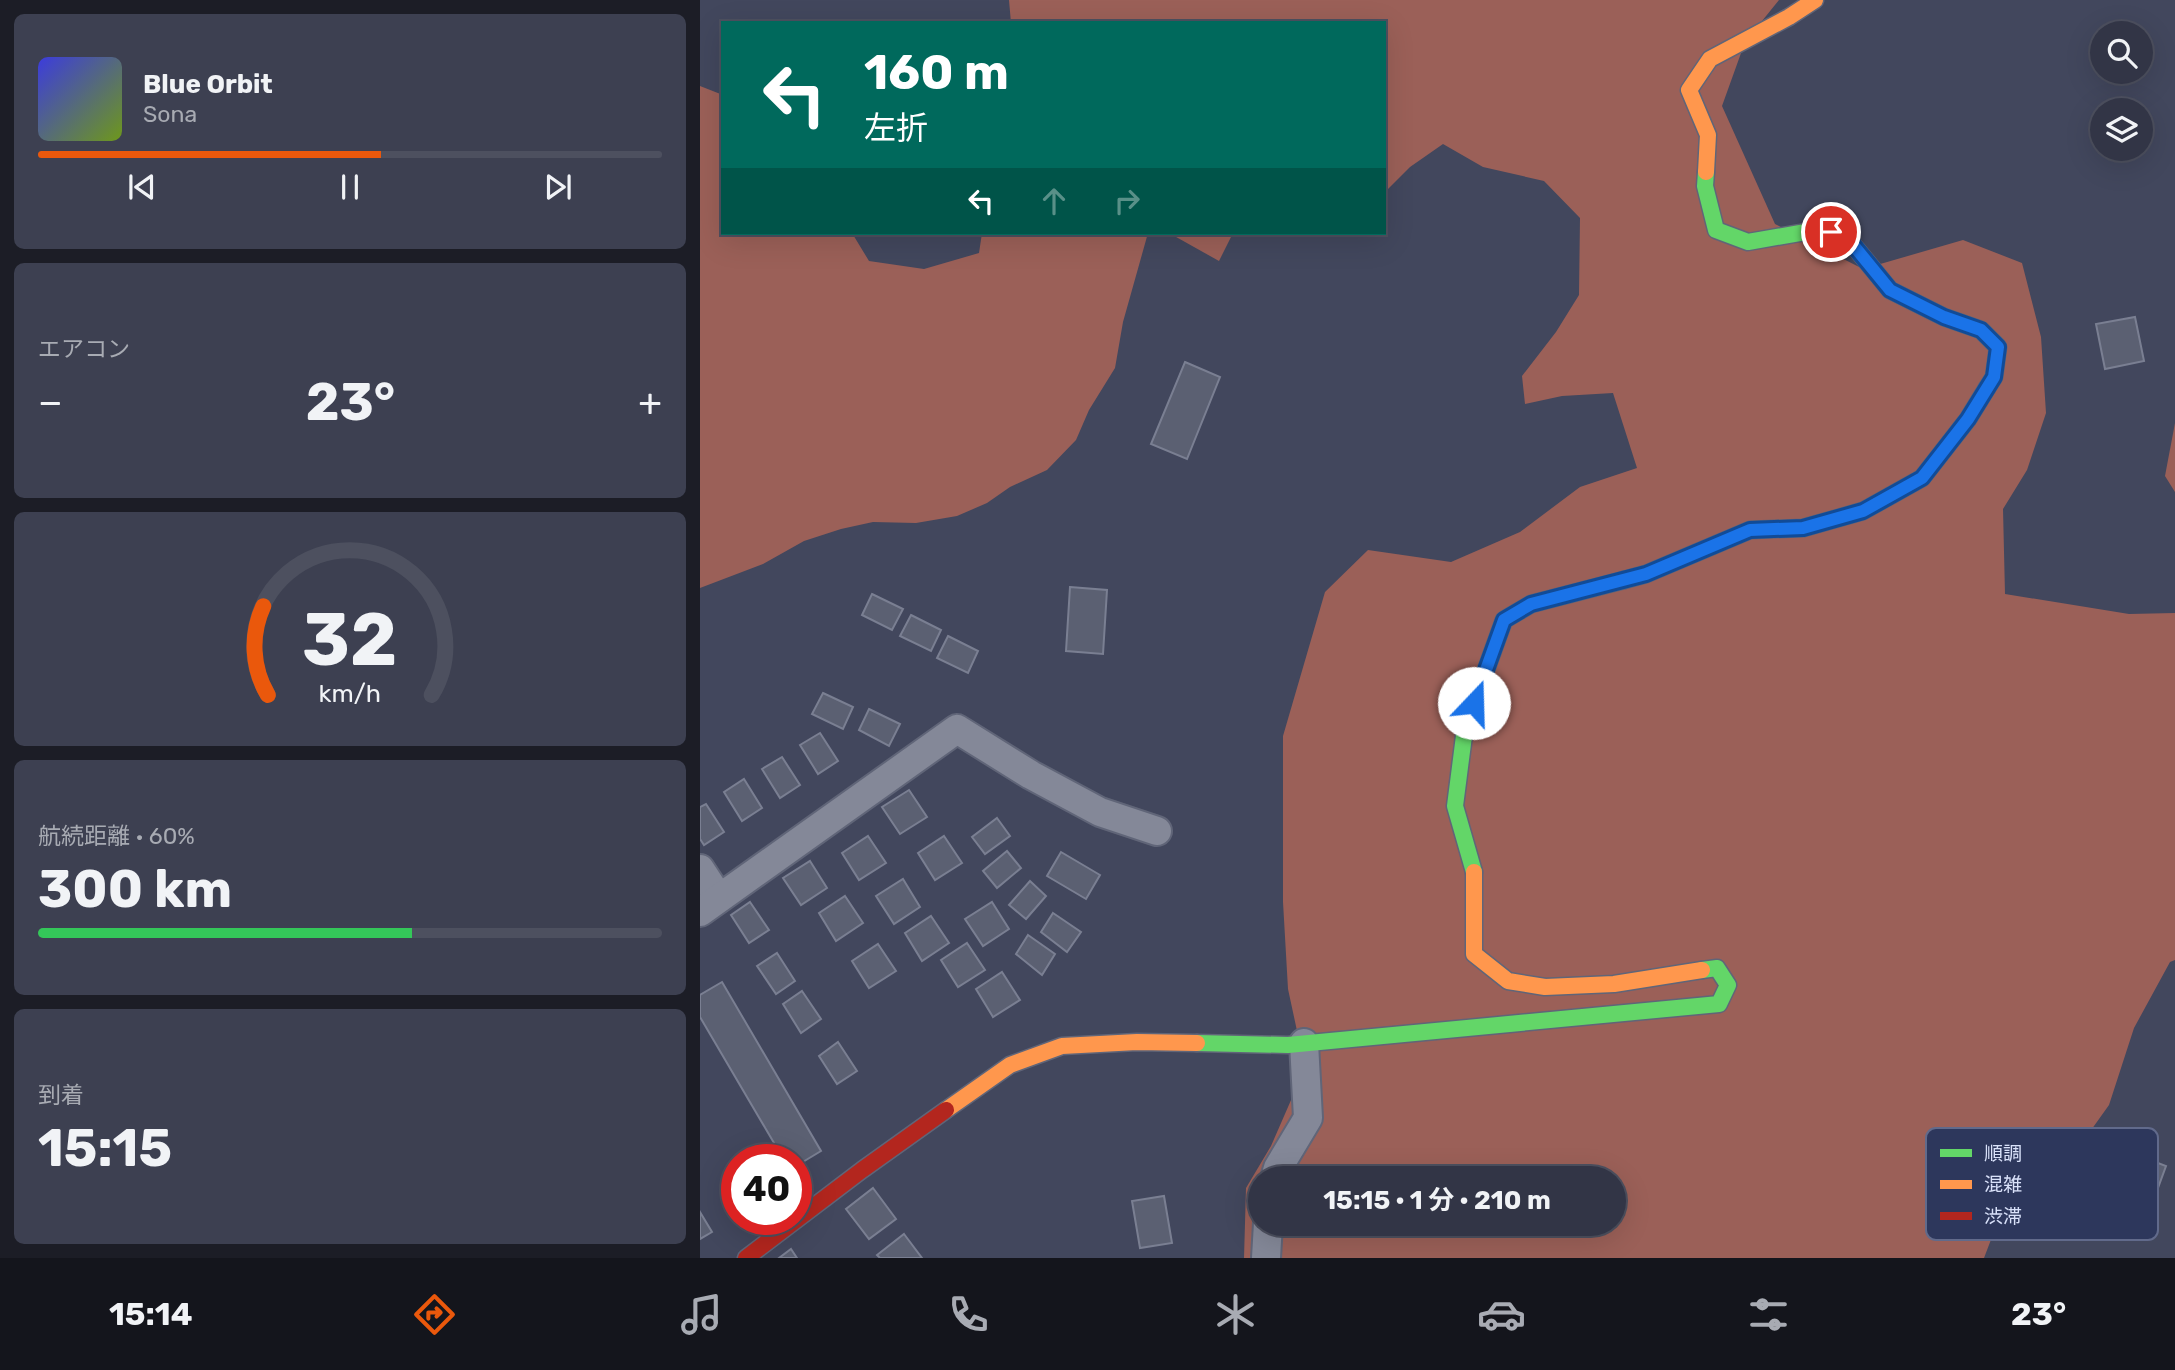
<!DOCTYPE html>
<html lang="ja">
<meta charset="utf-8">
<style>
body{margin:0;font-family:Rubik,"Noto Sans JP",sans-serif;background:#3d4051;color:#f1f3f6;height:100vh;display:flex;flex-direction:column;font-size:26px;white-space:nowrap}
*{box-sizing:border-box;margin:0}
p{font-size:23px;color:#a8abb3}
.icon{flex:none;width:38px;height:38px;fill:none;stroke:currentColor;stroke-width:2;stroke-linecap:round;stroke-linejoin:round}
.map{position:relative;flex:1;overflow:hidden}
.side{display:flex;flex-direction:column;gap:14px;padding:14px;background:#1c1d26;width:700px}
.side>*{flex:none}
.banner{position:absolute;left:21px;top:21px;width:665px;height:214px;border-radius:0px;box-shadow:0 7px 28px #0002,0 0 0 2px #4d505f;background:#00695c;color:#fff;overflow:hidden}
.tools{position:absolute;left:1390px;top:21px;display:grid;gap:14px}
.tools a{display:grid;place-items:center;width:63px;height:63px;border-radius:50%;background:#323546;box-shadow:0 7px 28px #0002,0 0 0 2px #4d505f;font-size:35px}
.speed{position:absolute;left:21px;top:1144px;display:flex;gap:14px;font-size:35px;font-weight:700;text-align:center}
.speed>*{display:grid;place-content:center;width:91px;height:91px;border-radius:50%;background:#323546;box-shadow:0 7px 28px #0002,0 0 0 2px #4d505f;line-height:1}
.speed .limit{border:10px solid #d22;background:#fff;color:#111}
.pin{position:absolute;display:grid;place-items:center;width:60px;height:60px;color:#fff;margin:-30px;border:4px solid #fff;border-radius:50%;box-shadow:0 2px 7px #0007}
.me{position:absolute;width:77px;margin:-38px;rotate:21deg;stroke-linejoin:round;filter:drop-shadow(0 0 5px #0008)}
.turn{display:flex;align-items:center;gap:24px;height:147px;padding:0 28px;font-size:32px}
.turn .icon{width:91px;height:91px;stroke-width:2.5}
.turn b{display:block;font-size:49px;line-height:60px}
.lanes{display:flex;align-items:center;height:66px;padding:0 28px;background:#0003;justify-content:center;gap:35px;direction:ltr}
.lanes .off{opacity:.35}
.big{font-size:52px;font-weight:700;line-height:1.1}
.side .card{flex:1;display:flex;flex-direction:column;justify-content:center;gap:10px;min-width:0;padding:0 24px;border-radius:10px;background:#3d4051}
.side .dial{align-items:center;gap:0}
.dial svg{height:182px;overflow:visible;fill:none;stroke:#4d505f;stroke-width:7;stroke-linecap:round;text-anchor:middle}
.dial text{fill:#f1f3f6;stroke:none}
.song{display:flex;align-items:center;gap:21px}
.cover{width:84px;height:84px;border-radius:10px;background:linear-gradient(135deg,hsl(240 70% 55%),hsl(80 70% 35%))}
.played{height:7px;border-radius:4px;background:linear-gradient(90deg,#ea580c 55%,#4d505f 55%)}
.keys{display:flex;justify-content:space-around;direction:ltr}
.heat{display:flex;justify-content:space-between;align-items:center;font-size:38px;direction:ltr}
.charge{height:10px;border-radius:5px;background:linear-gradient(90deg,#34c759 60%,#4d505f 0)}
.trip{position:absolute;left:548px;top:1166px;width:378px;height:70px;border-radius:35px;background:#323546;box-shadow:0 7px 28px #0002,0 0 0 2px #4d505f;font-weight:700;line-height:70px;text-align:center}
.menu{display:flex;height:112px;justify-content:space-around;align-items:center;background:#14151c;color:#a8abb3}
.menu .icon{width:49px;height:49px}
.menu .on{color:#ea580c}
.menu b{font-size:32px;color:#f1f3f6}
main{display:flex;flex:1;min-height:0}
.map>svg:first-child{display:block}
.forest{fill:#9b6058;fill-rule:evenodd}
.building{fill:#5b6072;stroke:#7a7f92;stroke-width:2}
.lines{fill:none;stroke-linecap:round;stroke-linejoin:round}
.street-casing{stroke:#606578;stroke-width:32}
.fast-casing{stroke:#606578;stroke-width:19}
.slow-casing{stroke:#606578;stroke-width:19}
.jam-casing{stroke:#606578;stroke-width:19}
.street{stroke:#848898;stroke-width:28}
.fast{stroke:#63d668;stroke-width:16}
.slow{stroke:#ff974d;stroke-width:16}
.jam{stroke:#b3261e;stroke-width:16}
.route-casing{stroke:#114b97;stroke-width:18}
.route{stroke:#1a73e8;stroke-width:12}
.key{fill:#2d375c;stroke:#616a8b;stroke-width:2}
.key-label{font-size:19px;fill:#d9e1f9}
</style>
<main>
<section class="side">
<div class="card">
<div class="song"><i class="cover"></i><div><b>Blue Orbit</b><p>Sona</p></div></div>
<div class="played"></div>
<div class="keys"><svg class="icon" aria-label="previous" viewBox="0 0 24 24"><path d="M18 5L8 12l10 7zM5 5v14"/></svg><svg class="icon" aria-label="pause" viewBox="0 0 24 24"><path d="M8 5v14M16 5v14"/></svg><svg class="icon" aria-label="next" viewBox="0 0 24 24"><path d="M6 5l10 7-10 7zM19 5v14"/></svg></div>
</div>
<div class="card"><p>エアコン</p>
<div class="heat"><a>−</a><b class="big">23°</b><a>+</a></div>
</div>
<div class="card dial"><svg viewBox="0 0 100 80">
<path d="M14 69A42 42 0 1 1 86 69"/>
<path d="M14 69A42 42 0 0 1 12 30" stroke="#ea580c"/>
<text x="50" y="56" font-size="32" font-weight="700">32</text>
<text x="50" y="72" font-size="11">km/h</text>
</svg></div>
<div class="card"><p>航続距離 · 60%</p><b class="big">300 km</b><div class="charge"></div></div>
<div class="card"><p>到着</p><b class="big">15:15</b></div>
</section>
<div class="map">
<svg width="1475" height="1258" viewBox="0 0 1475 1258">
<rect width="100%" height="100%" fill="#42475d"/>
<g class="forest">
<path d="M309,0H1079L1045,42L1022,106L1075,224L1163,269L1263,240L1322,263L1341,337L1346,413L1327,470L1303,509L1305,594L1429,614L1475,613V960L1470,962L1434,1028L1409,1105L1379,1147L1343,1169L1313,1196L1292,1237L1284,1258H544L546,1188L571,1146L605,1068L588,989L583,902V736L625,592L668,550L751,562L820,532L880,487L937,468L913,393L862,396L825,404L822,376L856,332L879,295L880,218L844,181L783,167L743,144L710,167L684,193V23H311ZM560,1178H914V1223H560Z"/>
<path d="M0,86L23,95V233H152L169,261L224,269L279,253L282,233H448L423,322L415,368L389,410L376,440L347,470L310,487L287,503L257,516L216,523L173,522L141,529L104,541L63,564L0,588Z"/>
<path d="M469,233H533L519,261Z"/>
<path d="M1475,423V492L1465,476Z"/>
</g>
<g class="building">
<path d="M1435,317L1444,361L1405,369L1396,324Z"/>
<path d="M485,362L520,377L487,459L451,444Z"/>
<path d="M370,587L407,590L403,654L366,651Z"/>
<path d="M172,594L203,609L192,630L162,615Z"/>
<path d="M211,615L241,630L231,651L200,636Z"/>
<path d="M248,636L278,651L268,673L237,658Z"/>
<path d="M123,693L153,707L143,729L112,714Z"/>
<path d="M169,709L200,724L189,746L159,730Z"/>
<path d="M120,733L138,761L118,774L100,745Z"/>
<path d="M82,757L100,785L80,798L62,769Z"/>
<path d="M44,779L62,808L42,821L24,792Z"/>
<path d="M209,790L227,817L200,834L182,807Z"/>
<path d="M6,804L24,832L4,845L0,839V807Z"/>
<path d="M297,818L310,836L285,854L272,837Z"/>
<path d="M168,836L186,863L159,880L142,853Z"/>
<path d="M244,836L262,863L235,880L218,853Z"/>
<path d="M307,851L321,868L297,888L283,871Z"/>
<path d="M361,852L400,875L386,899L347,876Z"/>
<path d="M110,861L127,888L101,905L83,878Z"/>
<path d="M203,879L220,907L194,924L176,896Z"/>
<path d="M330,881L346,896L326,919L309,905Z"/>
<path d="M145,896L163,923L136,941L119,913Z"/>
<path d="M50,902L69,930L49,943L31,915Z"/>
<path d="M292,902L309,929L283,946L265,919Z"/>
<path d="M353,913L381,932L367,952L341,932Z"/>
<path d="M231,916L249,943L222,961L205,933Z"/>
<path d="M328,935L355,954L342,975L316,954Z"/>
<path d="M267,943L285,970L258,987L241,960Z"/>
<path d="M178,944L196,971L169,988L152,961Z"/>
<path d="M77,953L95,981L76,994L57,966Z"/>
<path d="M302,972L320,1000L293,1017L276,989Z"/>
<path d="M22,982L121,1151L96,1166V1160H84L0,1017V995Z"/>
<path d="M102,991L121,1019L101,1033L83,1004Z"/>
<path d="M138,1042L157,1071L137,1084L119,1056Z"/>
<path d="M1432,1153L1466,1166L1444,1226L1409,1213Z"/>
<path d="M173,1188L196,1219L169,1239L146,1209Z"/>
<path d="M464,1196L472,1243L440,1248L432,1201Z"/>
<path d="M0,1212L12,1232L0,1239Z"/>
<path d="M204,1234L222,1258H180L177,1255Z"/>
<path d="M91,1249L97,1258H79Z"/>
</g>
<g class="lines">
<g class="street-casing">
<g id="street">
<path d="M0,869L19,898"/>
<path d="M0,912L257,729L331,775L400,812L457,831"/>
<path d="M575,1178L578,1168L608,1118L604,1043"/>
<path d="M566,1258L568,1223"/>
</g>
</g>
<g class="fast-casing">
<g id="fast">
<path d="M1006,172L1005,186L1016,230L1048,242L1117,230L1145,235L1190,290L1244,317L1281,330L1298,347L1294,377L1287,388"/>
<path d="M774,872L755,806L765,728L804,620L831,604L924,580"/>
<path d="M497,1043L588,1045L1019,1004L1028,985L1017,968L1002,970"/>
</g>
</g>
<g class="slow-casing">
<g id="slow">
<path d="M1006,172L1008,135L989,90L1010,59L1089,17L1115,0"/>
<path d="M924,580L946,574L1050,530L1103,528L1163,511L1222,478L1268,419L1287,388"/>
<path d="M774,872V954L808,981L845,987L914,984L1002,970"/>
<path d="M246,1110L310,1065L362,1046L437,1042L497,1043"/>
</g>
</g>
<g class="jam-casing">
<path id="jam" d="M46,1258L162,1170L246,1110"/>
</g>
<use href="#street" class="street"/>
<use href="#fast" class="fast"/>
<use href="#slow" class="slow"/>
<use href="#jam" class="jam"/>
</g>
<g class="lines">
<g class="route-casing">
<path id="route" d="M774,703L804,620L831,604L946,574L1050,530L1103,528L1163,511L1222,478L1268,419L1294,377L1298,347L1281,330L1244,317L1190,290L1145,235L1131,232"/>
</g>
<use href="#route" class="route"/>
</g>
<rect x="1226" y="1128" width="232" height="112" rx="10" class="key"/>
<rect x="1240" y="1149" width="32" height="8" fill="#63d668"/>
<rect x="1240" y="1180" width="32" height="9" fill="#ff974d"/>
<rect x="1240" y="1212" width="32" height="8" fill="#b3261e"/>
<g class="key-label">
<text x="1284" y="1160">順調</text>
<text x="1284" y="1191">混雑</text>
<text x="1284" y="1223">渋滞</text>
</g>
</svg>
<div class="tools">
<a><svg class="icon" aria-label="search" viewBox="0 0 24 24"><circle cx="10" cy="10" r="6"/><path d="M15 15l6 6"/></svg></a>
<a><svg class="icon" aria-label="layers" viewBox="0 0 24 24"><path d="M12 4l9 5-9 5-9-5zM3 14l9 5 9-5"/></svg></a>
</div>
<div class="speed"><div class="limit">40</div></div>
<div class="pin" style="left:1131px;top:232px;background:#d93025"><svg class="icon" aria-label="arrive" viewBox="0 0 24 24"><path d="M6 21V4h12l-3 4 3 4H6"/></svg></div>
<svg class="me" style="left:774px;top:703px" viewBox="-20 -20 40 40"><circle r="19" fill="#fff"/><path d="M0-13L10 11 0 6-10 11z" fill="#1a73e8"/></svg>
<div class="trip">15:15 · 1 分 · 210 m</div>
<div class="banner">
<div class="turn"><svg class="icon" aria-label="left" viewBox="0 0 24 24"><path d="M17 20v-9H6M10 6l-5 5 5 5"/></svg><div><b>160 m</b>左折</div></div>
<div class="lanes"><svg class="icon" aria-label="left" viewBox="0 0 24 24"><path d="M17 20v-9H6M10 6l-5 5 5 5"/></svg><svg class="icon off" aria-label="ahead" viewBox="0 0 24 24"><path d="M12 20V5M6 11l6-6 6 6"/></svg><svg class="icon off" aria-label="right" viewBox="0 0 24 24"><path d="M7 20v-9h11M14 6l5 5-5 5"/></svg></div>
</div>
</div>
</main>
<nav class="menu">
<b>15:14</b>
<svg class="icon on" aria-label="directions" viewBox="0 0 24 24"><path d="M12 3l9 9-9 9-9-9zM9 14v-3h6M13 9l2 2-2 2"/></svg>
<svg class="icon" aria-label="music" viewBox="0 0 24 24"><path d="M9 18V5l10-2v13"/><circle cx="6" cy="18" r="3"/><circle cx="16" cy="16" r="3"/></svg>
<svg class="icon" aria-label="phone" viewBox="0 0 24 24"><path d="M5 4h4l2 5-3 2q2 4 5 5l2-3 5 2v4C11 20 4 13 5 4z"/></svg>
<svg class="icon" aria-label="climate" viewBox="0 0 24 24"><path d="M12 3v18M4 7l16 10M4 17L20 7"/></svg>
<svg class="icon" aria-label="car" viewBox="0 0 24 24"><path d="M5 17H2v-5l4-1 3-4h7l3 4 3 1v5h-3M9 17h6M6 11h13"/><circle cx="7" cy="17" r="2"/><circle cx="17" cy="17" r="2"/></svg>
<svg class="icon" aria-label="filters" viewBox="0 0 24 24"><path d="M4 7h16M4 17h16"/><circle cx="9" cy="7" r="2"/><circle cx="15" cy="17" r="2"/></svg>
<b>23°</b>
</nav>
